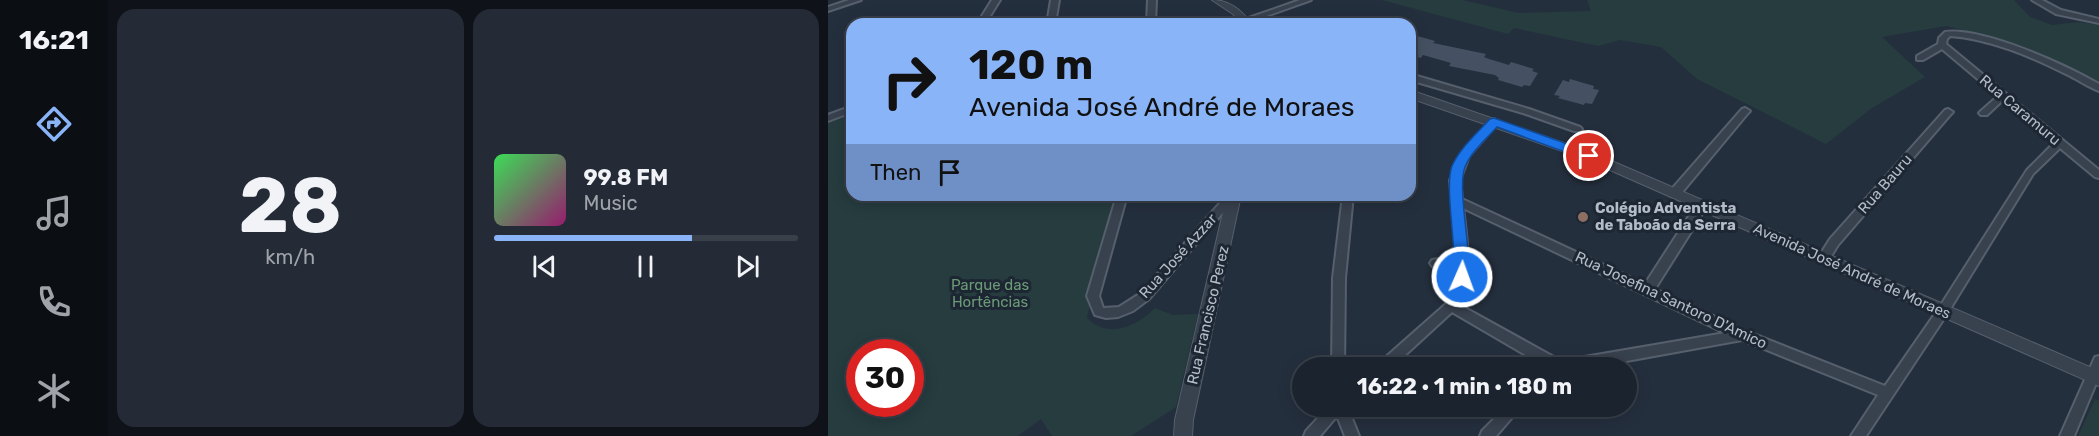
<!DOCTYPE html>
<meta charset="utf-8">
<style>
body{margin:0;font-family:Rubik,sans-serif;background:#242b36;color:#f1f3f6;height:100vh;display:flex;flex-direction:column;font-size:22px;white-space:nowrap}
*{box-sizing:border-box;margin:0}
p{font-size:20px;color:#a0a4aa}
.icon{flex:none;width:33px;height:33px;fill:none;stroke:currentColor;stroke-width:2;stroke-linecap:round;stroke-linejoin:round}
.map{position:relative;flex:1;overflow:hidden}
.details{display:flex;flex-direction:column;gap:9px;padding:9px;background:#0f1319;width:720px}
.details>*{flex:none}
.hud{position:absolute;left:18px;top:18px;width:570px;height:183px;border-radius:18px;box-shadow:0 3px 15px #0003,0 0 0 2px #39404a;background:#8ab4f8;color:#111;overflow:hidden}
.speed{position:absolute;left:18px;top:339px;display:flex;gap:12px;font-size:30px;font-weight:700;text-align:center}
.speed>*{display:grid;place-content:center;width:78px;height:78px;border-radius:50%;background:#1b232e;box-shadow:0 3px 15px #0003,0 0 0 2px #39404a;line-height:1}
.speed .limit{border:9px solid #d22;background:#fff;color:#111}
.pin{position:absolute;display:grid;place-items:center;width:51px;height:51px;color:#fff;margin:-26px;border:3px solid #fff;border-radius:50%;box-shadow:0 2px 6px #0007}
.me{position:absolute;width:66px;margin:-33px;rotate:2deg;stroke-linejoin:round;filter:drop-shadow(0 0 4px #0008)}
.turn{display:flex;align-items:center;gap:21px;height:126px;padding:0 24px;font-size:27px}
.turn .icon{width:78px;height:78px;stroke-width:2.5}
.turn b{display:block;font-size:42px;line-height:51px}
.then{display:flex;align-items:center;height:57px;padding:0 24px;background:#0003;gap:12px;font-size:22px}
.details .card{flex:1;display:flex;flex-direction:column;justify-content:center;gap:9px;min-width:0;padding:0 21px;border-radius:18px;background:#242b36}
.details .dial{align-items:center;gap:0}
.dial b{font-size:78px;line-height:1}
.song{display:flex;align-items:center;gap:18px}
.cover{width:72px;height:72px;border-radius:9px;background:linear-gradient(135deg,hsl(130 70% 55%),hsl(320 70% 35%))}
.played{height:6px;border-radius:3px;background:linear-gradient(90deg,#8ab4f8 65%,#39404a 65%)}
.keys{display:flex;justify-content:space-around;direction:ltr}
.details .tiles{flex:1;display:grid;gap:9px;grid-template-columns:repeat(2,1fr)}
.trip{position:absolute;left:464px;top:357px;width:345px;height:60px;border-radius:30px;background:#1b232e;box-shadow:0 3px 15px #0003,0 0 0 2px #39404a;font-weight:700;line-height:60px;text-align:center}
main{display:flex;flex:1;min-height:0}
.menu{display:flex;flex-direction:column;width:108px;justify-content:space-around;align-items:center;background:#0b0e12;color:#a0a4aa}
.menu .icon{width:42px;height:42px}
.menu .selected{color:#8ab4f8}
.menu b{font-size:27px;color:#f1f3f6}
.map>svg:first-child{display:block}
.green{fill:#263c3f;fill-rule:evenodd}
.building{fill:#455162}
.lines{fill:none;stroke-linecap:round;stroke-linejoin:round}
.minor-casing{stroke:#565f6c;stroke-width:4}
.tertiary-casing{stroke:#565f6c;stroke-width:2}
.minor{fill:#38414e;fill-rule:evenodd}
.tertiary{fill:#38414e;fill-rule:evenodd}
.route{fill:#1a73e8;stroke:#114b97;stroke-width:1.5}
.education-dot{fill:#8d6e63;stroke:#1d2633;stroke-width:2}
.labels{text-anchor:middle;stroke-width:6;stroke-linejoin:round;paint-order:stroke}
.street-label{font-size:15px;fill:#b4bcc9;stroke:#1d2633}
.poi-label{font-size:15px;font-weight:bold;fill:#b4bcc9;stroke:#1d2633;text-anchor:start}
.park-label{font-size:15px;fill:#6b9a76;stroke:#1d2633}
</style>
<main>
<nav class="menu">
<b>16:21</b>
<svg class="icon selected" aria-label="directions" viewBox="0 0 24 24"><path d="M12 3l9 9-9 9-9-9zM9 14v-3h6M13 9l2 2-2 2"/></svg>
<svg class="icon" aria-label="music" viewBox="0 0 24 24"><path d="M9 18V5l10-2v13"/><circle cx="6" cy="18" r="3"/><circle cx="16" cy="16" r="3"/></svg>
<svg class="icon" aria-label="phone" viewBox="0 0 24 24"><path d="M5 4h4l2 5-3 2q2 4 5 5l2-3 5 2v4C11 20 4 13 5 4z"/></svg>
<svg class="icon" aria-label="climate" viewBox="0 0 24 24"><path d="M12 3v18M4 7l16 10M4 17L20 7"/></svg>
</nav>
<section class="details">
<div class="tiles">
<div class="card dial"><b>28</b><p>km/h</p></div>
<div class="card">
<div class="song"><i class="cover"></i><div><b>99.8 FM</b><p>Music</p></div></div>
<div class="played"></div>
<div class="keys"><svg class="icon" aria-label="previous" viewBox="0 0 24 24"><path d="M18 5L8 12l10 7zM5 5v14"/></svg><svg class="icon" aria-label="pause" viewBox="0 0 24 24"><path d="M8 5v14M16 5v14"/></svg><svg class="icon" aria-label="next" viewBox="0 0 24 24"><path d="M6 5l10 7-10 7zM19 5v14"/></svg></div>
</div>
</div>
</section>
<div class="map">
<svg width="1271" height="436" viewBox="0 0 1271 436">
<rect width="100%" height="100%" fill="#242f3e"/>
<g class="green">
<path d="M554,0H634L691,13L763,11L759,0H1186L1202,17L1224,25L1251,22L1271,25V83L1256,73L1147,33L1118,26L1054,37L1097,77L1044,108L998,144L869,79L833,47L792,40L770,46L686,28L680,34Z"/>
<path d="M24,112V195H287L259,318C281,340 309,326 327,308L345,315L370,314L348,407L303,436H224L213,419L190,436H0V120ZM32,352H82V404H32Z"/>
<path d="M1267,399L1271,401V436H1250Z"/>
</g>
<g class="building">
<path d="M586,35L607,41L605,43L658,54L656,57L661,59L681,65L683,62L706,69L704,71L710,73L702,86L696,85L694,87L670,80L671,78L667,75L621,66L623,63L595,55L593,58L582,55V40Z"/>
<path d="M742,79L766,86L765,89L771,90L764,104L757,103L756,105L730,98L732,96L726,95L735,80L741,82Z"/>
</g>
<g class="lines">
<g class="minor-casing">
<g id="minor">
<path d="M21,0H33L0,11V7Z"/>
<path d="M164,0H172L157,24H149Z"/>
<path d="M223,0H231L227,24H219Z"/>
<path d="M320,0H328L327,24H319Z"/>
<path d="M472,0H483L419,23H413L412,21Z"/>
<path d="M1204,0H1214L1233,10L1271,19V23L1228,14Z"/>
<path d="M1117,32C1155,27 1238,65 1271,84V91C1260,87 1249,79 1238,74C1202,56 1162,39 1122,36L1119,39L1118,44L1271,170V178L1267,177L1232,148L1205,174L1119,314L1038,436H1023L1050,395L914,340L760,368H720L624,312L563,368H548L550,364L619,303L624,292L628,265L608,267L604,266L602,263L604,260L629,256L622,180L634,153L663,120L666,119L671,122L669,124L641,156L632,180L634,199L817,284L870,202H878L879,205L878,208L827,289L918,331L1057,386L1111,308L1199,170L1226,143L1175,100L1159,115H1153L1151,113L1153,111L1170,96L1114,49L1095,60H1089V56L1110,44L1111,38ZM635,208L897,333L733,361L630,304C645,274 639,241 635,208Z"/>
<path d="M582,74L701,109L752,127L754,129L752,131H746L695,113L582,80Z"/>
<path d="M24,106V112L0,121V115Z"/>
<path d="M917,108L922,111L920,113L851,196H843L842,193L843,190L914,109Z"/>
<path d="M1120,109L1125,112L1123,114L1010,245L1000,261H992L990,258L1002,239L1117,110Z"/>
<path d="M289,195H299L271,296L275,308L291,307L313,293L399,195H410L321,299L305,311L290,317L278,318L267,315L259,296Z"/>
<path d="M515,195H525L517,278L516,368H504L505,278Z"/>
<path d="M1271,356V376L1246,436H1232L1267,357Z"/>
<path d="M501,406H519L531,436H517L509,416L492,436H476L478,431Z"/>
<path d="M679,406H694L668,436H652L654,431Z"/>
</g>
</g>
<g class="tertiary-casing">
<g id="tertiary">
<path d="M384,0C402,0 413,10 424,24H414L405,14Z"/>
<path d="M582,90L765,153L1271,371V386L757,159L582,98Z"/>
<path d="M399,195H413L365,420L364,436H346L347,420Z"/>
</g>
</g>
<use href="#minor" class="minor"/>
<use href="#tertiary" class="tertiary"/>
</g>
<path class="route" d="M666,118L765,153L767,156L765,159H756L669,127C658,139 643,152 637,167C629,187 643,249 641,277L634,283L626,277C629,249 616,186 624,166C632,148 649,133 662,119Z"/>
<circle class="education-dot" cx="755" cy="217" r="6"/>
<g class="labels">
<g class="street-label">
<text transform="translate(1192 110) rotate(40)" y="5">Rua Caramuru</text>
<text transform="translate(1057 184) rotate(-49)" y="5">Rua Bauru</text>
<text transform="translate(350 256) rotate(-48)" y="5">Rua José Azzar</text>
<text transform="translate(1024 271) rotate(24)" y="5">Avenida José André de Moraes</text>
<text transform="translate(843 300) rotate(25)" y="5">Rua Josefina Santoro D'Amico</text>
<text transform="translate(380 315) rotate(-77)" y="5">Rua Francisco Perez</text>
</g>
<g class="poi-label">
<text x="767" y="213">Colégio Adventista<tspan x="767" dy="17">de Taboão da Serra</tspan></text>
</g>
<g class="park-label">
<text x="162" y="290">Parque das<tspan x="162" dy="17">Hortências</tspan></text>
</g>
</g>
</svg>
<div class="speed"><div class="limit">30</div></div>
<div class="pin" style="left:761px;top:156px;background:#d93025"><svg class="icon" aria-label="arrive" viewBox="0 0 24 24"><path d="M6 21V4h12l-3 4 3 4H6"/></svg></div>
<svg class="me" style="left:634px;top:277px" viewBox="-20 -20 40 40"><circle r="17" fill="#1a73e8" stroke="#fff" stroke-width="3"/><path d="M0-11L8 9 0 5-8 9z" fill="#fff"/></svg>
<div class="trip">16:22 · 1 min · 180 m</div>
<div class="hud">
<div class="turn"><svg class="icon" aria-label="right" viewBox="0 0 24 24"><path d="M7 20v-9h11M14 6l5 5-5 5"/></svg><div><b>120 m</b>Avenida José André de Moraes</div></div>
<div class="then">Then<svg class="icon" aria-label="arrive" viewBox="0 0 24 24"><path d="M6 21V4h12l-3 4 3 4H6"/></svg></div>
</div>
</div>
</main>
